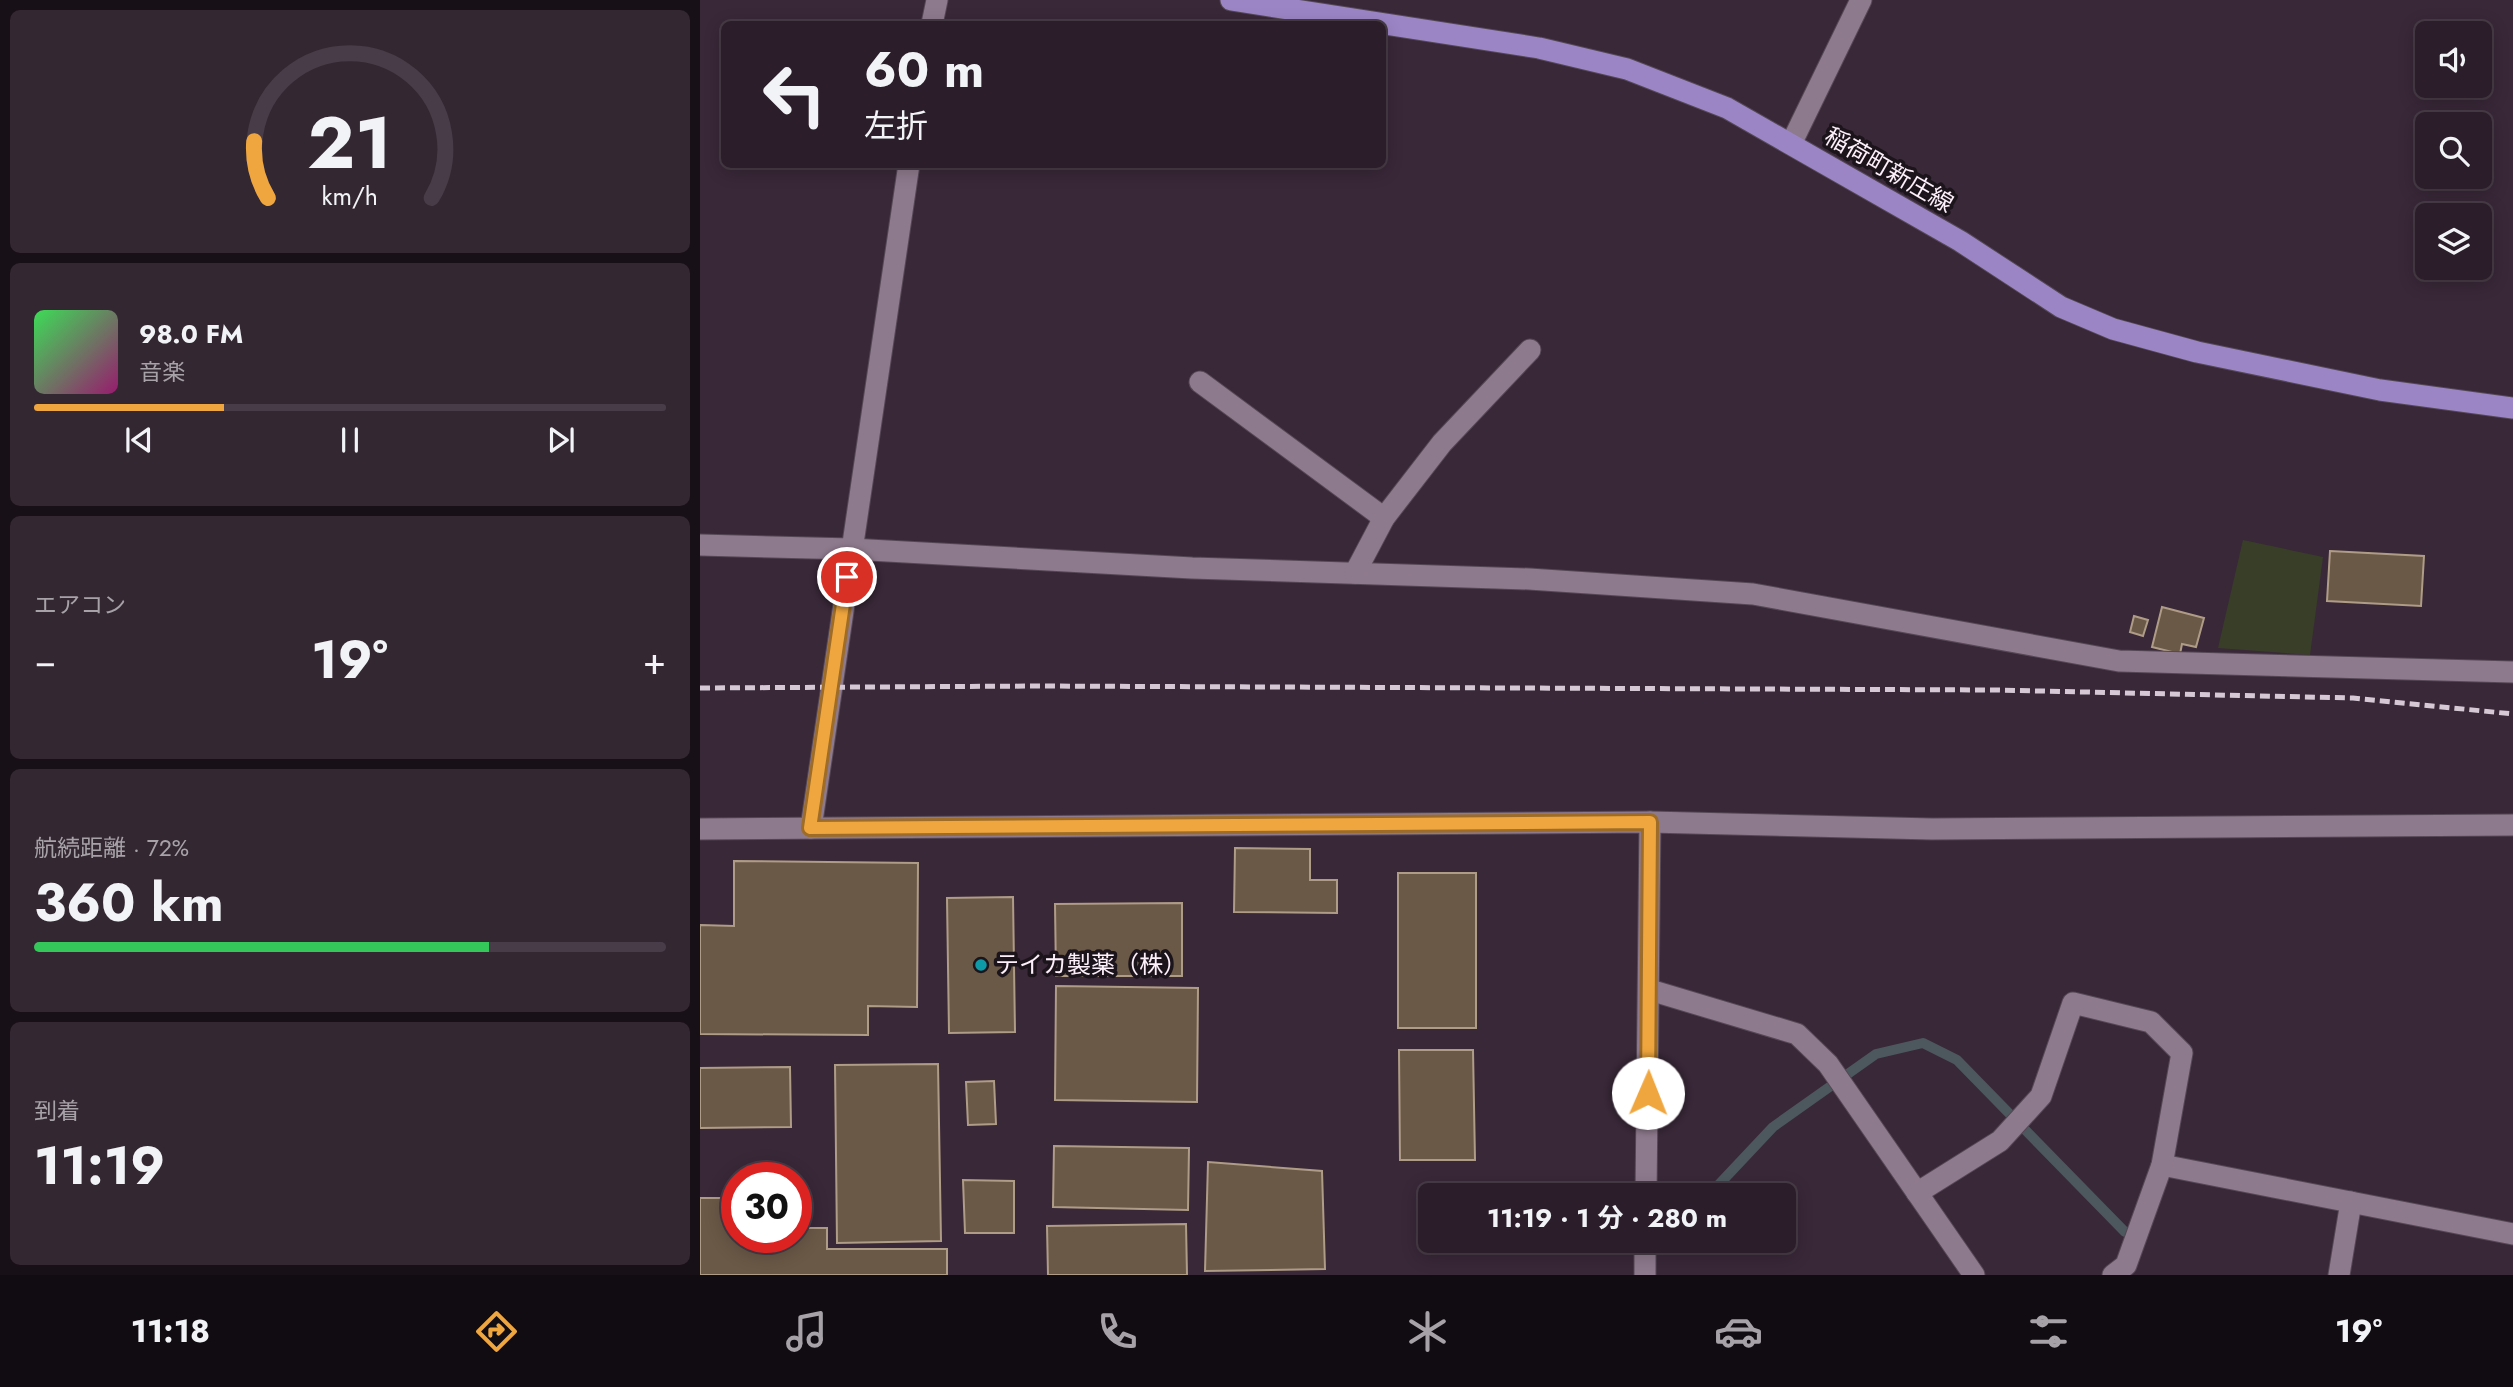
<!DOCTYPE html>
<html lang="ja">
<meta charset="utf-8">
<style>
body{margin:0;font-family:Jost,"Noto Sans JP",sans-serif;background:#332732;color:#f1f3f6;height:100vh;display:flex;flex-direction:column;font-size:26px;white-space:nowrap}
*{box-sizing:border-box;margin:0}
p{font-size:23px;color:#a6a2a8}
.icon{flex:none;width:38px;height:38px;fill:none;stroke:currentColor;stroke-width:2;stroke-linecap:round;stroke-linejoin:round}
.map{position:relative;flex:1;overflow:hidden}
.sheet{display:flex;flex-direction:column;gap:10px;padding:10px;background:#181017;width:700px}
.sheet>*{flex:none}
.hud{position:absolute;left:21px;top:21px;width:665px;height:147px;border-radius:10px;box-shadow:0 4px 18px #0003,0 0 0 2px #473c47;background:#2b1e2a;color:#f1f3f6;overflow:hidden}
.fabs{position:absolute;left:1715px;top:21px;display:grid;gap:14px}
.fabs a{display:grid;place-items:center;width:77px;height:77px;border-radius:10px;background:#2b1e2a;box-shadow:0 4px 18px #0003,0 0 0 2px #473c47;font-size:35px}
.speed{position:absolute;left:21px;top:1162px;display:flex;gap:14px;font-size:35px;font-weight:700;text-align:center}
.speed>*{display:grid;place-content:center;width:91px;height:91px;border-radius:50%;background:#2b1e2a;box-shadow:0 4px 18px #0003,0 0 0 2px #473c47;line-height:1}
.speed .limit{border:10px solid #d22;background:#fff;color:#111}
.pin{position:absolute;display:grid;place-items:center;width:60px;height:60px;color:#fff;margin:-30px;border:4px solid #fff;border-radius:50%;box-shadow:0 2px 7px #0007}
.me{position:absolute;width:77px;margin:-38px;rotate:1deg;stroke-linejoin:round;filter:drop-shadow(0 0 5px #0008)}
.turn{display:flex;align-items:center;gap:24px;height:147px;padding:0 28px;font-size:32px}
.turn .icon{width:91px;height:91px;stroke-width:2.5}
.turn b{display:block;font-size:49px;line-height:60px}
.big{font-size:52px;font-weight:700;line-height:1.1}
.sheet .card{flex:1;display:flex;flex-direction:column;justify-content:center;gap:10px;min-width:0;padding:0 24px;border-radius:10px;background:#332732}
.sheet .dial{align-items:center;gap:0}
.dial svg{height:182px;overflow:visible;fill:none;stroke:#473c47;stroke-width:7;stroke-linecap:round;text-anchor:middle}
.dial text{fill:#f1f3f6;stroke:none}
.song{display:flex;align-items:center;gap:21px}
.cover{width:84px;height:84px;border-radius:10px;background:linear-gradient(135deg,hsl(130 70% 55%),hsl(320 70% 35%))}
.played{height:7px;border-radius:4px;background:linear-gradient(90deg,#f0a63e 30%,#473c47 30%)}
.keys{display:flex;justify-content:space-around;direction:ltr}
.heat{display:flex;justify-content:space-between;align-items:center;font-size:38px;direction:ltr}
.charge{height:10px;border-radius:5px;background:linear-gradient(90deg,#34c759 72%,#473c47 0)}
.trip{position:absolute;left:718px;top:1183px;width:378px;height:70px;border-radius:10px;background:#2b1e2a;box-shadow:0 4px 18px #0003,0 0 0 2px #473c47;font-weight:700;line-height:70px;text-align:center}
.dock{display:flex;height:112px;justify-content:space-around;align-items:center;background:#110c11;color:#a6a2a8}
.dock .icon{width:49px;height:49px}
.dock .on{color:#f0a63e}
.dock b{font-size:32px;color:#f1f3f6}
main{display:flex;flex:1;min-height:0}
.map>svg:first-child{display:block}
.green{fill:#393e28}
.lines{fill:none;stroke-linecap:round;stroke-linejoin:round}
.stream{stroke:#4c585e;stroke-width:10}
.building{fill:#6b5947;stroke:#af9c87;stroke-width:2}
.minor-casing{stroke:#554755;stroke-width:23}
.major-casing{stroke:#554755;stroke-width:23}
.minor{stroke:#8e7a8d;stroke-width:21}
.major{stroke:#9c85c5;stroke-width:21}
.rail{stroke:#d6c9d5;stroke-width:5;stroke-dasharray:10 5;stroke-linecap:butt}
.route-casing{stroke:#9c6c28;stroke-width:18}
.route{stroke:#f0a63e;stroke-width:12}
.culture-dot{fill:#0f9aa8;stroke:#1c141b;stroke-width:2.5}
.labels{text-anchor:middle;stroke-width:7;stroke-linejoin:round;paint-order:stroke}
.street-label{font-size:24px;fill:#fcf0fb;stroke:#1c141b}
.poi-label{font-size:24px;fill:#fcf0fb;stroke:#1c141b;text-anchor:start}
</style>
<main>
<section class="sheet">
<div class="card dial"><svg viewBox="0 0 100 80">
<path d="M14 69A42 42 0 1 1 86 69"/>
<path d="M14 69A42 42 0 0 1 8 44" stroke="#f0a63e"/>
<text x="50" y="56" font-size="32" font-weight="700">21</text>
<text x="50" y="72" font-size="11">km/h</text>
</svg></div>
<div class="card">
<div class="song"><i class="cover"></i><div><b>98.0 FM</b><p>音楽</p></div></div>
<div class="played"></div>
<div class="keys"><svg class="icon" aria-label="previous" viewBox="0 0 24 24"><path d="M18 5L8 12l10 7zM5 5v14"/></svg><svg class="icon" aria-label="pause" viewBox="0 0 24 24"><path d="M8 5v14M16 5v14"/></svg><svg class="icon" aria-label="next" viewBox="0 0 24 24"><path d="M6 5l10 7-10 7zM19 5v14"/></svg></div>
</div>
<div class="card"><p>エアコン</p>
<div class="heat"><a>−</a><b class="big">19°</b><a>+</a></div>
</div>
<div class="card"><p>航続距離 · 72%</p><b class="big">360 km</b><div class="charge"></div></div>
<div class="card"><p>到着</p><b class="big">11:19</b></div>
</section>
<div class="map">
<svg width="1813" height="1275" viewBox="0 0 1813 1275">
<rect width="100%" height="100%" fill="#392838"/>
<path class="green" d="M1543,540L1623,557L1610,655L1518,648Z"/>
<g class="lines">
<path class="stream" d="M1009,1195L1073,1127L1176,1054L1223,1043L1257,1060L1425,1232"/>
</g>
<g class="building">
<path d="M1630,551L1724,556L1721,606L1627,601Z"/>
<path d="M1462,607L1504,618L1496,647L1482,644L1480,654L1452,647Z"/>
<path d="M1434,616L1448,620L1443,636L1430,632Z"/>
<path d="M535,848L610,849V880H637V913L534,912Z"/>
<path d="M34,861L218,863L217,1007L168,1006V1035L0,1034V925L34,926Z"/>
<rect x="698" y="873" width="78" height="155"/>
<path d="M313,897L315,1032L249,1033L247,898Z"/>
<path d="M482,903V976H356L355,904Z"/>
<path d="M356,986L498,988L497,1102L355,1100Z"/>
<path d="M699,1050H773L775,1160H700Z"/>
<path d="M238,1064L241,1241L137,1243L135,1065Z"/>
<path d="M90,1067L91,1127L0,1128V1068Z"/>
<path d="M294,1081L296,1124L268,1125L266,1082Z"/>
<path d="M354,1146L489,1148L488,1210L353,1207Z"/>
<path d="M508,1162L622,1171L625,1269L505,1271Z"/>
<path d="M263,1180L314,1181V1233H265Z"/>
<path d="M0,1198H37V1237H96V1228H127V1249H247V1275H0Z"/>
<path d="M486,1224L487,1275H348L347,1226Z"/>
</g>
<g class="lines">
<g class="minor-casing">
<g id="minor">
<path d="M232,24L237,0"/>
<path d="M1091,144L1161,0"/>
<path d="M500,382L684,518"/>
<path d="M0,545L151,549L492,568L829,579L1053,594L1419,661L1813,672"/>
<path d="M655,573L684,518L742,443L830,350"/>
<path d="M111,828L209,164"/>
<path d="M0,829L950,822L1232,829L1813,825"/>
<path d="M950,990L1097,1034L1128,1064L1274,1275"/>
<path d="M1462,1165L1813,1234"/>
<path d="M1217,1193L1300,1141L1341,1096L1373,1003L1451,1022L1482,1053L1462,1165L1426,1265L1413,1275"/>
<path d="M946,1195L950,822"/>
<path d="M945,1275V1241"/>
<path d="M1639,1275L1651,1202"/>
</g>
</g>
<g class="major-casing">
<path id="major" d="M531,0L839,48L927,69L1027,108L1260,241L1361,307L1413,329L1497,352L1680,390L1813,408"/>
</g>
<use href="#minor" class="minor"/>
<use href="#major" class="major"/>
<path class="rail" d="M0,688L338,686L1295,690L1653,698L1813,714"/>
</g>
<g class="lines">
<g class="route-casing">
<path id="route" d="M147,577L110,828L950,822L948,1093"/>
</g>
<use href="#route" class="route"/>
</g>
<circle class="culture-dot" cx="281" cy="965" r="7"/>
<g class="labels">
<g class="street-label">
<text transform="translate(1189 170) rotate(30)" y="8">稲荷町新庄線</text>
</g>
<g class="poi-label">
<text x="295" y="973">テイカ製薬（株）</text>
</g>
</g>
</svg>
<div class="fabs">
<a><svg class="icon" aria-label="sound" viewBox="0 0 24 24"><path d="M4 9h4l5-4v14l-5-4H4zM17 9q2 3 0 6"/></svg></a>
<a><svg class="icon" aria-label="search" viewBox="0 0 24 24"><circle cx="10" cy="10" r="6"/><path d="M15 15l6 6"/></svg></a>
<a><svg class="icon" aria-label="layers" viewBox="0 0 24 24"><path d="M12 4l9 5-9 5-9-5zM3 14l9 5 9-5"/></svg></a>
</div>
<div class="speed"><div class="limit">30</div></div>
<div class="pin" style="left:147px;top:577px;background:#d93025"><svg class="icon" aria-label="arrive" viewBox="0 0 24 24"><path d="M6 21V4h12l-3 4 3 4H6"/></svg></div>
<svg class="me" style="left:948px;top:1093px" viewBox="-20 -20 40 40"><circle r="19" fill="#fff"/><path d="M0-13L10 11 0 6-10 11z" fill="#f0a63e"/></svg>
<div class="trip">11:19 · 1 分 · 280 m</div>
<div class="hud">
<div class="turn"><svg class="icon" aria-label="left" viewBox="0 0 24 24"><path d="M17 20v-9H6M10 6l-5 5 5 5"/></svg><div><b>60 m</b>左折</div></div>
</div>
</div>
</main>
<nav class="dock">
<b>11:18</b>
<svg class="icon on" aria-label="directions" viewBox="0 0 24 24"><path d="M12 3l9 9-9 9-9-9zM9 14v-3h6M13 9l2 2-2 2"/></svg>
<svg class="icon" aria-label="music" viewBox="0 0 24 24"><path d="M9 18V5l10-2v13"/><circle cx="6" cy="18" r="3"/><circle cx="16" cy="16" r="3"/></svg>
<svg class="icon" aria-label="phone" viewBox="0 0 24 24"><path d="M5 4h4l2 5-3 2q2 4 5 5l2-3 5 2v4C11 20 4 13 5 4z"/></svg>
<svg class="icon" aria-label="climate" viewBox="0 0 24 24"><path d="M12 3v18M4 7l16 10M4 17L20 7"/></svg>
<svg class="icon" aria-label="car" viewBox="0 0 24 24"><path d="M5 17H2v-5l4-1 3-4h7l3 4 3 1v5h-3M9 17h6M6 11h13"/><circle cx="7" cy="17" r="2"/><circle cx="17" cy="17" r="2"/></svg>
<svg class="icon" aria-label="filters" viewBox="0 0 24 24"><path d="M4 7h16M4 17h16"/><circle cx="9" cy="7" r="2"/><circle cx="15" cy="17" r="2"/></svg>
<b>19°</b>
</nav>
